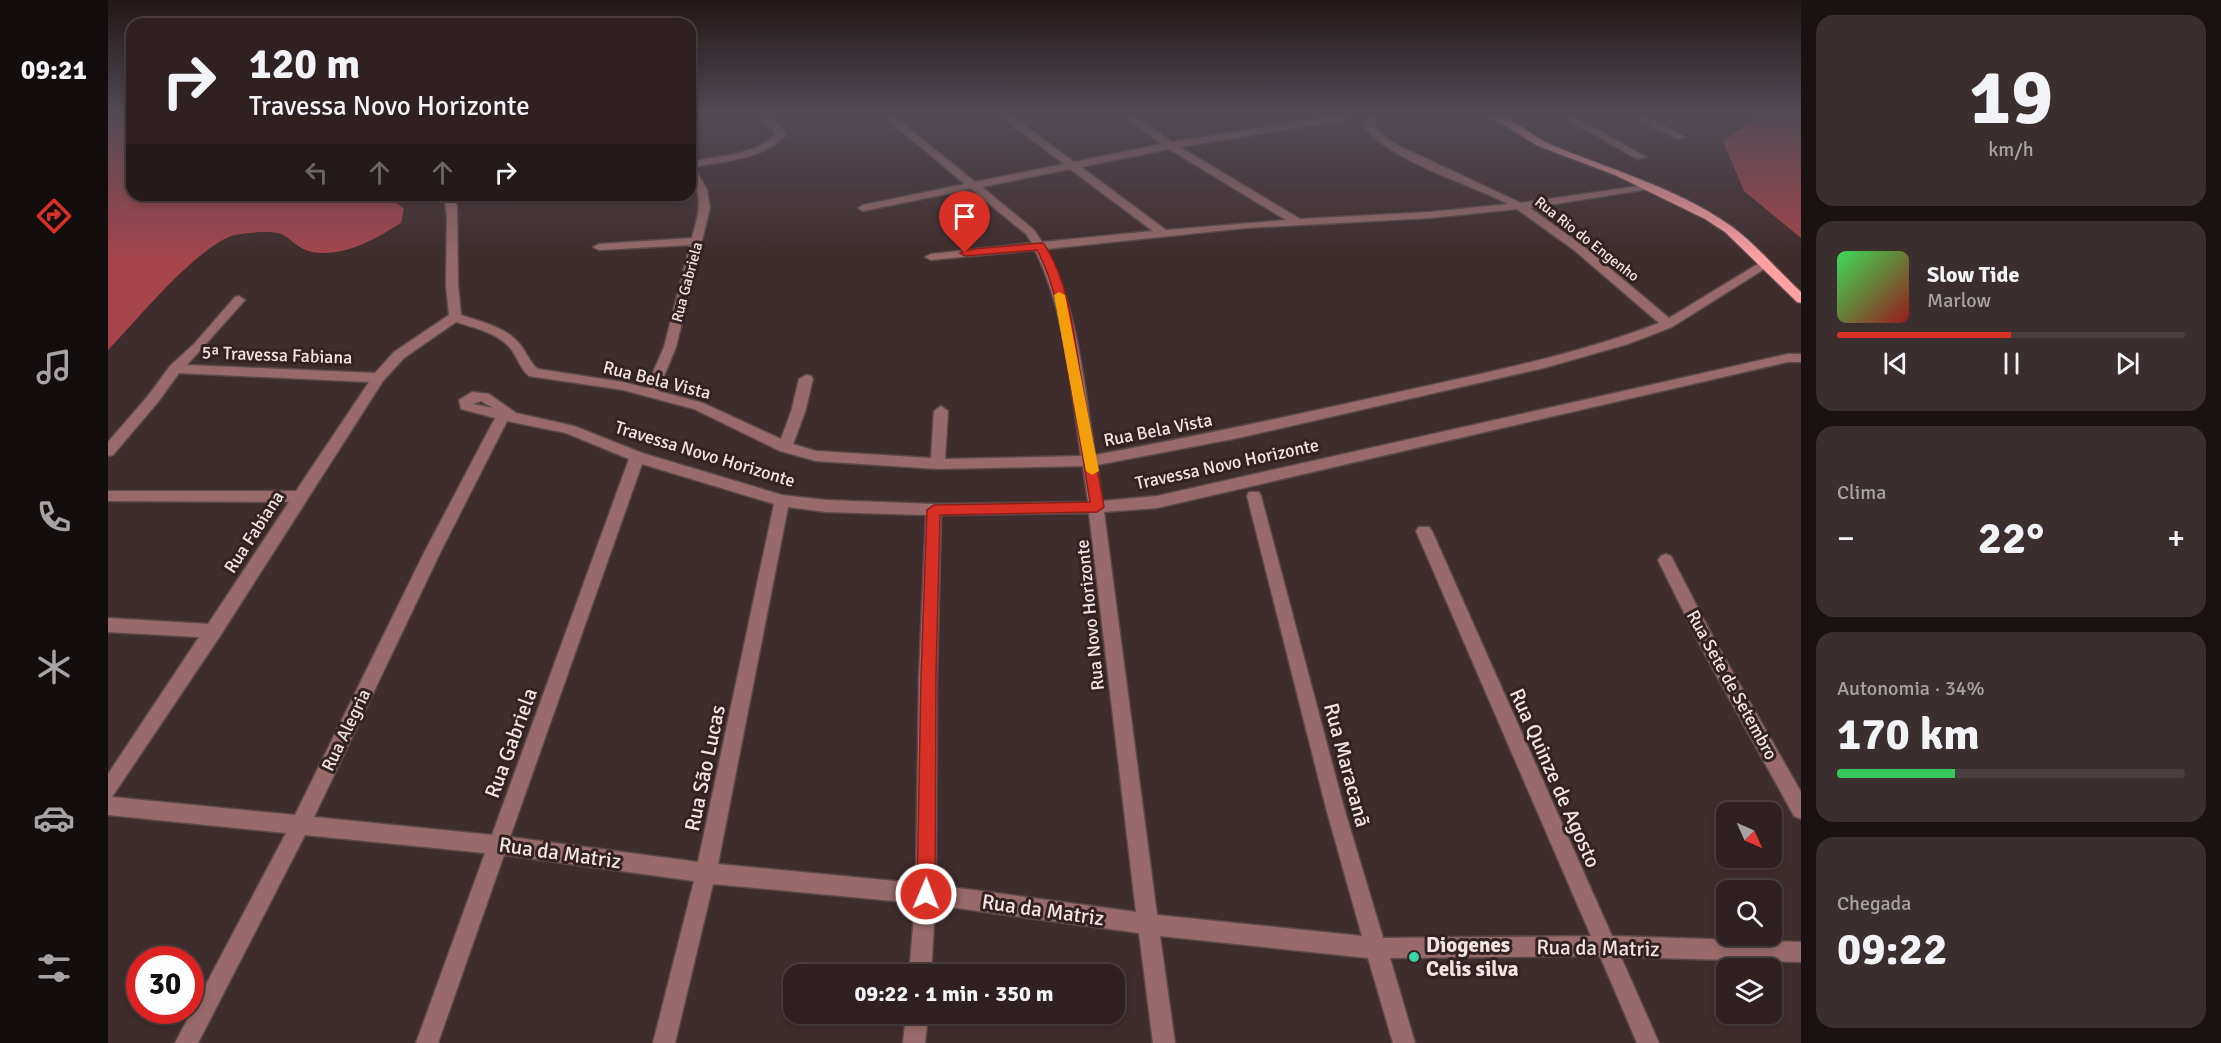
<!DOCTYPE html>
<html lang="pt">
<meta charset="utf-8">
<style>
body{margin:0;font-family:Signika,sans-serif;background:#3b2e2e;color:#f1f3f6;height:100vh;display:flex;flex-direction:column;font-size:22px;white-space:nowrap}
*{box-sizing:border-box;margin:0}
p{font-size:20px;color:#a7a3a5}
.icon{flex:none;width:33px;height:33px;fill:none;stroke:currentColor;stroke-width:2;stroke-linecap:round;stroke-linejoin:round}
.map{position:relative;flex:1;overflow:hidden}
.drawer{display:flex;flex-direction:column;gap:15px;padding:15px;background:#1a1212;width:420px}
.drawer>*{flex:none}
.banner{position:absolute;left:18px;top:18px;width:570px;height:183px;border-radius:18px;box-shadow:0 3px 9px #0003,0 0 0 2px #4a3e3f;background:#2f2121;color:#f1f3f6;overflow:hidden}
.needle{width:39px;rotate:135deg}
.fabs{position:absolute;left:1608px;top:802px;display:grid;gap:12px}
.fabs a{display:grid;place-items:center;width:66px;height:66px;border-radius:12px;background:#2f2121;box-shadow:0 3px 9px #0003,0 0 0 2px #4a3e3f;font-size:30px}
.speed{position:absolute;left:18px;top:946px;display:flex;gap:12px;font-size:30px;font-weight:700;text-align:center}
.speed>*{display:grid;place-content:center;width:78px;height:78px;border-radius:50%;background:#2f2121;box-shadow:0 3px 9px #0003,0 0 0 2px #4a3e3f;line-height:1}
.speed .limit{border:9px solid #d22;background:#fff;color:#111}
.pin{position:absolute;display:grid;place-items:center;width:51px;height:51px;color:#fff;margin:-62px -26px;border-radius:50% 50% 50% 0;rotate:-45deg;box-shadow:0 0 6px #0007}
.pin .icon{rotate:45deg}
.me{position:absolute;width:66px;margin:-33px;rotate:1deg;stroke-linejoin:round;filter:drop-shadow(0 0 4px #0008)}
.turn{display:flex;align-items:center;gap:21px;height:126px;padding:0 24px;font-size:27px}
.turn .icon{width:78px;height:78px;stroke-width:2.5}
.turn b{display:block;font-size:42px;line-height:51px}
.lanes{display:flex;align-items:center;height:57px;padding:0 24px;background:#0003;justify-content:center;gap:30px;direction:ltr}
.lanes .off{opacity:.35}
.big{font-size:45px;font-weight:800;line-height:1.1}
.drawer .widget{flex:1;display:flex;flex-direction:column;justify-content:center;gap:9px;min-width:0;padding:0 21px;border-radius:18px;background:#3b2e2e}
.drawer .dial{align-items:center;gap:0}
.dial b{font-size:78px;line-height:1}
.song{display:flex;align-items:center;gap:18px}
.cover{width:72px;height:72px;border-radius:9px;background:linear-gradient(135deg,hsl(130 70% 55%),hsl(0 70% 35%))}
.played{height:6px;border-radius:3px;background:linear-gradient(90deg,#d93025 50%,#4a3e3f 50%)}
.keys{display:flex;justify-content:space-around;direction:ltr}
.heat{display:flex;justify-content:space-between;align-items:center;font-size:33px;direction:ltr}
.charge{height:9px;border-radius:4px;background:linear-gradient(90deg,#34c759 34%,#4a3e3f 0)}
.trip{position:absolute;left:675px;top:964px;width:342px;height:60px;border-radius:18px;background:#2f2121;box-shadow:0 3px 9px #0003,0 0 0 2px #4a3e3f;font-weight:800;line-height:60px;text-align:center}
main{display:flex;flex:1;min-height:0}
.menu{display:flex;flex-direction:column;width:108px;justify-content:space-around;align-items:center;background:#130d0d;color:#a7a3a5}
.menu .icon{width:42px;height:42px}
.menu .selected{color:#d93025}
.menu b{font-size:27px;color:#f1f3f6}
.map>svg:first-child{display:block}
.forest{fill:#a7454c}
.lines{fill:none;stroke-linecap:round;stroke-linejoin:round}
.minor-casing{stroke:#5b4949;stroke-width:3}
.major-casing{stroke:#5b4949;stroke-width:3}
.minor{fill:#986a6b;fill-rule:evenodd}
.major{fill:#fea1a3;fill-rule:evenodd}
.route{fill:#d93025;stroke:#8d1f18;stroke-width:1.5}
.slow{fill:#f59e0b}
.poi-dot{fill:#37d4a6;stroke:#342222;stroke-width:2}
.labels{text-anchor:middle;stroke-width:6;stroke-linejoin:round;paint-order:stroke}
.far-street-label{font-size:15px;fill:#f1e4e4;stroke:#342222}
.street-label{font-size:18px;fill:#f1e4e4;stroke:#342222}
.near-street-label{font-size:21px;fill:#f1e4e4;stroke:#342222}
.near-poi-label{font-size:21px;font-weight:bold;fill:#f1e4e4;stroke:#342222;text-anchor:start}
</style>
<main>
<nav class="menu">
<b>09:21</b>
<svg class="icon selected" aria-label="directions" viewBox="0 0 24 24"><path d="M12 3l9 9-9 9-9-9zM9 14v-3h6M13 9l2 2-2 2"/></svg>
<svg class="icon" aria-label="music" viewBox="0 0 24 24"><path d="M9 18V5l10-2v13"/><circle cx="6" cy="18" r="3"/><circle cx="16" cy="16" r="3"/></svg>
<svg class="icon" aria-label="phone" viewBox="0 0 24 24"><path d="M5 4h4l2 5-3 2q2 4 5 5l2-3 5 2v4C11 20 4 13 5 4z"/></svg>
<svg class="icon" aria-label="climate" viewBox="0 0 24 24"><path d="M12 3v18M4 7l16 10M4 17L20 7"/></svg>
<svg class="icon" aria-label="car" viewBox="0 0 24 24"><path d="M5 17H2v-5l4-1 3-4h7l3 4 3 1v5h-3M9 17h6M6 11h13"/><circle cx="7" cy="17" r="2"/><circle cx="17" cy="17" r="2"/></svg>
<svg class="icon" aria-label="filters" viewBox="0 0 24 24"><path d="M4 7h16M4 17h16"/><circle cx="9" cy="7" r="2"/><circle cx="15" cy="17" r="2"/></svg>
</nav>
<div class="map">
<svg width="1693" height="1043" viewBox="0 0 1693 1043">
<rect width="100%" height="100%" fill="#3f2c2c"/>
<g class="forest">
<path d="M0,114H24V195H280L296,209L293,223C266,240 237,257 204,252C189,249 183,238 173,234C163,230 133,233 123,236C84,252 31,318 0,350Z"/>
<path d="M1643,114H1693V238L1636,191L1615,141L1644,120Z"/>
</g>
<g class="lines">
<g class="minor-casing">
<g id="minor">
<path d="M652,114H662L678,134C658,159 615,161 586,167L599,190L602,208L568,347L550,391L595,403L673,439L683,412L691,379L698,375L703,376L705,379L697,412L685,444L708,451L823,458L826,411L833,406L840,411L837,459L973,456C963,387 958,314 927,250L823,260L817,257L823,254L924,243L918,234L863,189L755,211L750,208L755,205L857,184L773,114H783L867,182L956,164L890,114H901L966,162L1054,144L1012,114H1023L1064,142L1235,114H1255L1250,117L1072,147L1192,219L1322,212L1400,204C1363,184 1277,160 1256,125L1263,114H1273L1266,125L1277,137L1289,145L1413,203L1545,184V188L1541,189L1422,208L1474,245L1561,318L1653,262H1661V266L1564,327L1520,344L1436,368L1130,438L989,465L994,501L1049,496L1680,354H1693V362H1680L1049,508L996,512L1049,915L1254,936L1218,808L1139,496L1141,492H1151L1153,496L1236,808L1275,938L1483,936L1308,531L1311,527H1321L1324,531L1504,936L1693,942V962L1513,957L1551,1043H1529L1492,956L1282,958L1307,1043H1285L1260,958L1052,936L1067,1043H1045L1031,933L827,905L823,975H801L807,903L605,884L567,1043H545L586,881L396,855L330,1043H308L377,853L197,835L90,1043H67L178,833L0,815V774L91,637L0,632V618L100,624L181,502L0,501V491H188L261,382L71,373L50,402L5,455L0,456V442L40,396L62,366L86,344L127,297L131,296L137,300L79,365L267,373L286,352L341,315L338,285L339,217L336,195H346L349,206L350,285L353,315C373,322 395,326 410,342C418,350 421,362 430,369L515,382L538,388L556,347L582,245L491,250L485,247L491,244L584,238C588,222 594,206 589,190C584,178 582,176 582,162C608,156 649,155 668,134ZM1061,149L1178,220L1058,230L973,167ZM962,169L1045,231L934,242L926,230L874,187ZM1409,209L1466,250L1551,323C1473,353 1391,370 1309,388C1202,412 1095,435 987,455C976,386 971,311 938,249L1138,228L1322,218ZM348,322C367,328 390,333 403,349C410,358 412,369 421,376L515,390L586,409L672,451L708,461L830,469L975,466L980,502L826,504L718,500L674,495L534,453L466,426L408,413L381,394L364,392L351,400L353,409L387,418L316,553L187,815L4,797L112,636L275,381L296,358ZM373,401L385,408L365,404ZM399,421L458,433L521,459L384,835L206,817L332,553ZM534,464L666,504L590,862L402,837ZM680,507L718,512L818,515L811,676L808,883L610,864ZM981,513L1028,912L828,885L829,676L833,515Z"/>
<path d="M1383,114H1397L1385,119L1380,116Z"/>
<path d="M1451,114H1462L1538,157L1529,159Z"/>
<path d="M1522,114H1534L1577,137L1569,139Z"/>
<path d="M1558,554L1563,556L1607,641L1693,792V819L1686,816L1595,651L1550,560L1553,556Z"/>
<path d="M798,1014H820L817,1043H795Z"/>
</g>
</g>
<g class="major-casing">
<path id="major" d="M1378,114C1400,112 1420,134 1439,143C1500,169 1568,187 1623,226C1648,244 1670,271 1693,292V303L1689,302L1617,232L1597,219L1507,175L1430,146Z"/>
</g>
<use href="#minor" class="minor"/>
<use href="#major" class="major"/>
</g>
<linearGradient id="sky" x2="0" y2="1"><stop stop-color="#231818"/><stop offset="0.44" stop-color="#524b56"/><stop offset="1" stop-color="#524b56" stop-opacity="0"/></linearGradient>
<rect width="1693" height="260" fill="url(#sky)"/>
<path class="route" d="M933,243L936,244C960,281 965,329 972,371C980,417 988,462 996,507L989,512L832,515L828,676L827,894L824,901L818,903L811,901L809,894L813,676L819,510L826,505L982,502C975,458 968,414 960,370C954,330 949,287 929,250L857,256L852,253L857,250Z"/>
<path class="slow" d="M951,292L957,295L991,471L984,475L978,471L946,295Z"/>
<circle class="poi-dot" cx="1306" cy="957" r="6"/>
<g class="labels">
<g class="far-street-label">
<text transform="translate(1479 239) rotate(38)" y="5">Rua Rio do Engenho</text>
<text transform="translate(579 282) rotate(-75)" y="5">Rua Gabriela</text>
</g>
<g class="street-label">
<text transform="translate(169 355) rotate(2)" y="6">5ª Travessa Fabiana</text>
<text transform="translate(549 380) rotate(14)" y="6">Rua Bela Vista</text>
<text transform="translate(1050 430) rotate(-11)" y="6">Rua Bela Vista</text>
<text transform="translate(597 454) rotate(17)" y="6">Travessa Novo Horizonte</text>
<text transform="translate(1119 464) rotate(-12)" y="6">Travessa Novo Horizonte</text>
<text transform="translate(146 532) rotate(-57)" y="6">Rua Fabiana</text>
<text transform="translate(982 615) rotate(-96)" y="6">Rua Novo Horizonte</text>
<text transform="translate(1624 685) rotate(61)" y="6">Rua Sete de Setembro</text>
<text transform="translate(238 730) rotate(-64)" y="6">Rua Alegria</text>
</g>
<g class="near-street-label">
<text transform="translate(403 743) rotate(-70)" y="7">Rua Gabriela</text>
<text transform="translate(1239 765) rotate(75)" y="7">Rua Maracanã</text>
<text transform="translate(597 768) rotate(-78)" y="7">Rua São Lucas</text>
<text transform="translate(1447 778) rotate(66)" y="7">Rua Quinze de Agosto</text>
<text transform="translate(452 853) rotate(8)" y="7">Rua da Matriz</text>
<text transform="translate(935 910) rotate(8)" y="7">Rua da Matriz</text>
<text transform="translate(1490 948) rotate(1)" y="7">Rua da Matriz</text>
</g>
<g class="near-poi-label">
<text x="1318" y="952">Diogenes<tspan x="1318" dy="24">Celis silva</tspan></text>
</g>
</g>
</svg>
<div class="fabs">
<a><svg class="needle" viewBox="-14 -14 28 28"><path d="M0-13l5 13h-10z" fill="#e53935"/><path d="M0 13l5-13h-10z" fill="#a7a3a5"/></svg></a>
<a><svg class="icon" aria-label="search" viewBox="0 0 24 24"><circle cx="10" cy="10" r="6"/><path d="M15 15l6 6"/></svg></a>
<a><svg class="icon" aria-label="layers" viewBox="0 0 24 24"><path d="M12 4l9 5-9 5-9-5zM3 14l9 5 9-5"/></svg></a>
</div>
<div class="speed"><div class="limit">30</div></div>
<div class="pin" style="left:857px;top:253px;background:#d93025"><svg class="icon" aria-label="arrive" viewBox="0 0 24 24"><path d="M6 21V4h12l-3 4 3 4H6"/></svg></div>
<svg class="me" style="left:818px;top:894px" viewBox="-20 -20 40 40"><circle r="17" fill="#d93025" stroke="#fff" stroke-width="3"/><path d="M0-11L8 9 0 5-8 9z" fill="#fff"/></svg>
<div class="trip">09:22 · 1 min · 350 m</div>
<div class="banner">
<div class="turn"><svg class="icon" aria-label="right" viewBox="0 0 24 24"><path d="M7 20v-9h11M14 6l5 5-5 5"/></svg><div><b>120 m</b>Travessa Novo Horizonte</div></div>
<div class="lanes"><svg class="icon off" aria-label="left" viewBox="0 0 24 24"><path d="M17 20v-9H6M10 6l-5 5 5 5"/></svg><svg class="icon off" aria-label="ahead" viewBox="0 0 24 24"><path d="M12 20V5M6 11l6-6 6 6"/></svg><svg class="icon off" aria-label="ahead" viewBox="0 0 24 24"><path d="M12 20V5M6 11l6-6 6 6"/></svg><svg class="icon" aria-label="right" viewBox="0 0 24 24"><path d="M7 20v-9h11M14 6l5 5-5 5"/></svg></div>
</div>
</div>
<section class="drawer">
<div class="widget dial"><b>19</b><p>km/h</p></div>
<div class="widget">
<div class="song"><i class="cover"></i><div><b>Slow Tide</b><p>Marlow</p></div></div>
<div class="played"></div>
<div class="keys"><svg class="icon" aria-label="previous" viewBox="0 0 24 24"><path d="M18 5L8 12l10 7zM5 5v14"/></svg><svg class="icon" aria-label="pause" viewBox="0 0 24 24"><path d="M8 5v14M16 5v14"/></svg><svg class="icon" aria-label="next" viewBox="0 0 24 24"><path d="M6 5l10 7-10 7zM19 5v14"/></svg></div>
</div>
<div class="widget"><p>Clima</p>
<div class="heat"><a>−</a><b class="big">22°</b><a>+</a></div>
</div>
<div class="widget"><p>Autonomia · 34%</p><b class="big">170 km</b><div class="charge"></div></div>
<div class="widget"><p>Chegada</p><b class="big">09:22</b></div>
</section>
</main>
